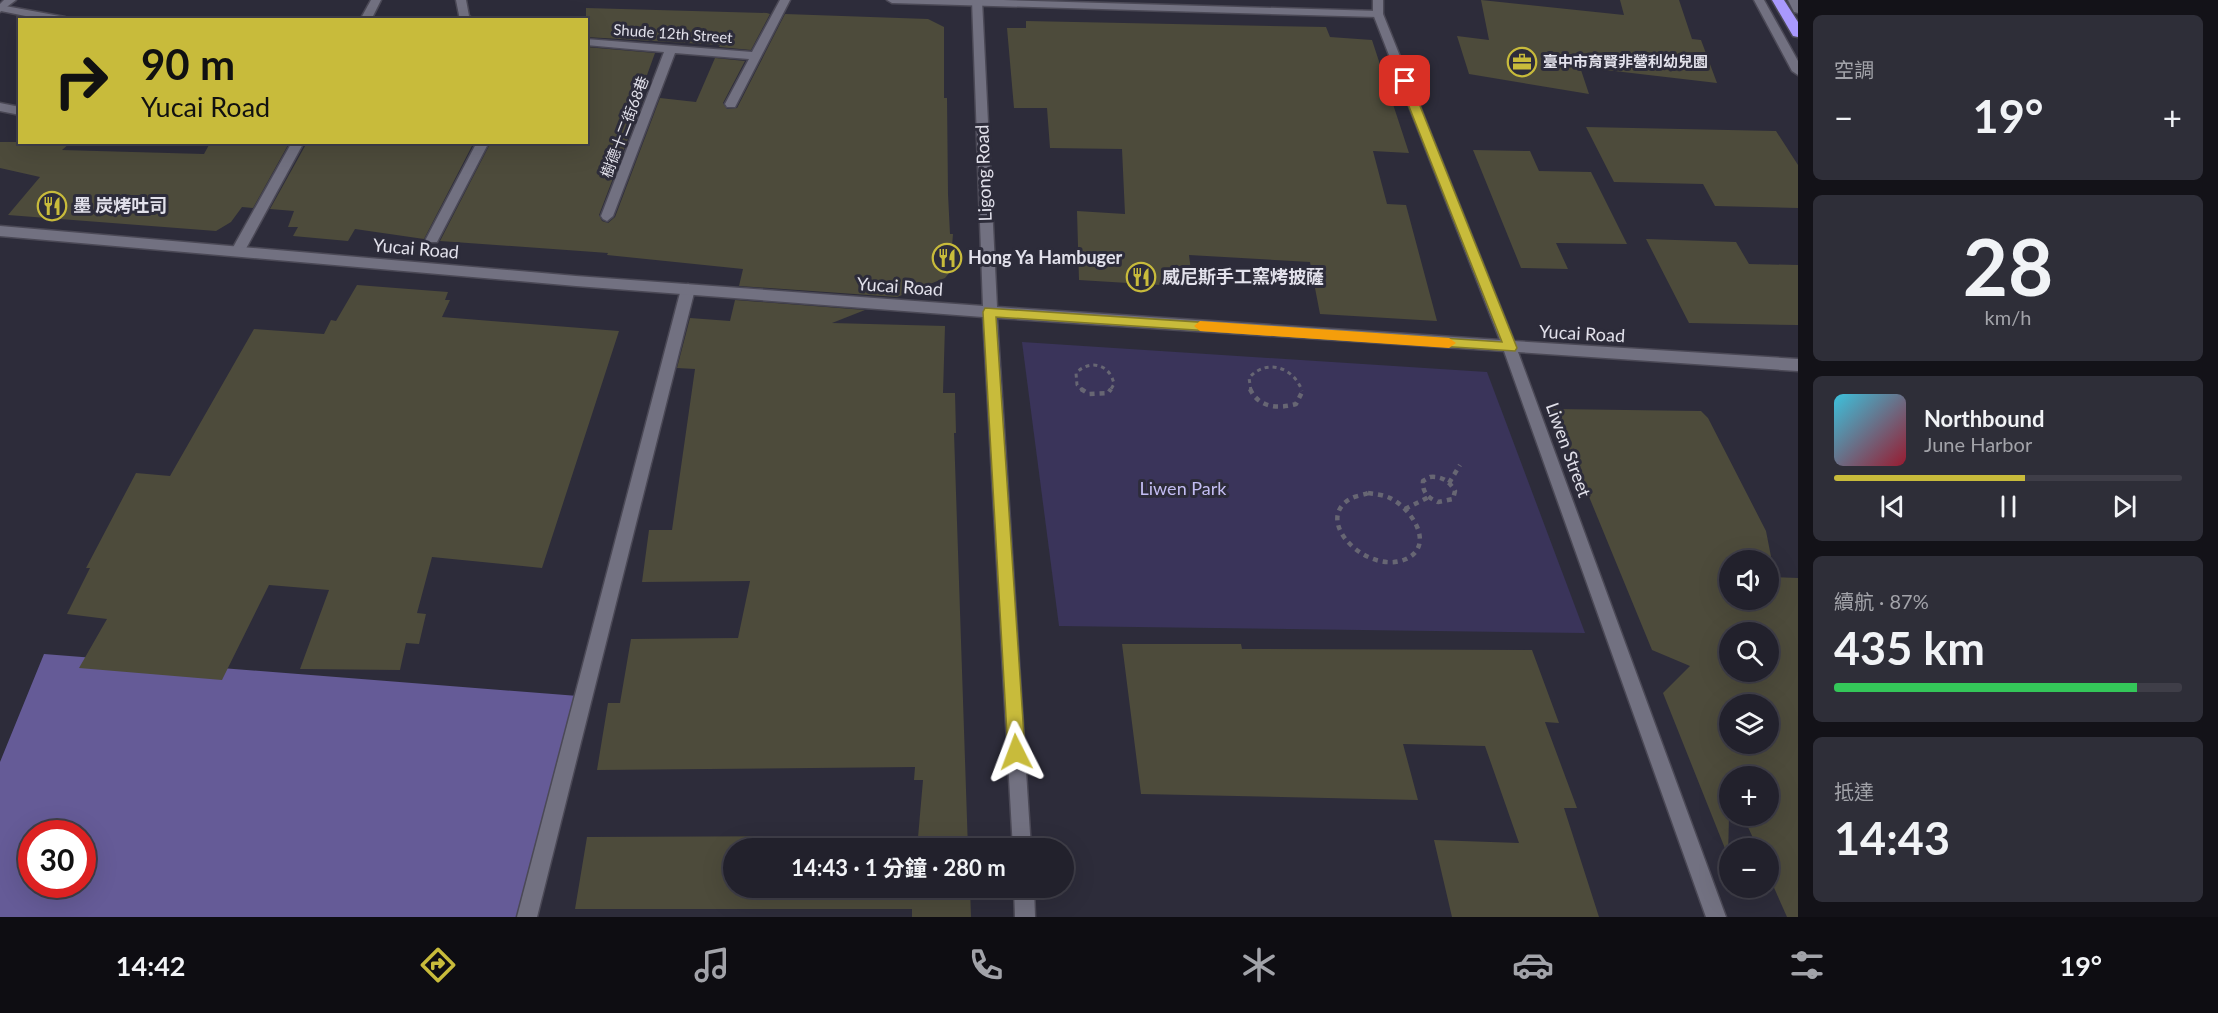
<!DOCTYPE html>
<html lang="zh-TW">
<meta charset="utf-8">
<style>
body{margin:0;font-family:Lato,"Noto Sans TC",sans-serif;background:#2e2e38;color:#f1f3f6;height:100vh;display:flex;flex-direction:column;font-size:22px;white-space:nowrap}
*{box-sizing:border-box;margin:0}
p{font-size:20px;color:#a2a3a9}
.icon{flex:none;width:33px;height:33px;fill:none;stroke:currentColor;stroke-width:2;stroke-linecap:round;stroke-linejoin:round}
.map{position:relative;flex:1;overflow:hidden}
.panel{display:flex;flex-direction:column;gap:15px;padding:15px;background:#131218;width:420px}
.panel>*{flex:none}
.banner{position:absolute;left:18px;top:18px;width:570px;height:126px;border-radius:0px;box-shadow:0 6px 24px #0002,0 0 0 2px #3f3e48;background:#c8bb3b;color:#111;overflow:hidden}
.controls{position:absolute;left:1719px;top:550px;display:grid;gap:12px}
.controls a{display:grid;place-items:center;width:60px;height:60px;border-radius:50%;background:#22212c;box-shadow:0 6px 24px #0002,0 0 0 2px #3f3e48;font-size:30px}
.speed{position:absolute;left:18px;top:820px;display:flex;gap:12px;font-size:30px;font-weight:700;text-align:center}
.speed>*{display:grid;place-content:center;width:78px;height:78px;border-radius:50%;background:#22212c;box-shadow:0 6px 24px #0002,0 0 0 2px #3f3e48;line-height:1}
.speed .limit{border:9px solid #d22;background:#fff;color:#111}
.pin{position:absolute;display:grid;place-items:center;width:51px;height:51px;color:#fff;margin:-26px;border-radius:12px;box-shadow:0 3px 9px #0006}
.me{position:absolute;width:66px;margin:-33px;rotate:357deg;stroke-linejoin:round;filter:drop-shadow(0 0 4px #0008)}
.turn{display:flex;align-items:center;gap:21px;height:126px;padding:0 24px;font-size:27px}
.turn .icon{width:78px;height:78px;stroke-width:2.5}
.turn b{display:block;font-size:42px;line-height:51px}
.big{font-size:45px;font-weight:700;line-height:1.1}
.panel .widget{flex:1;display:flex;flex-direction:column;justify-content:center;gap:9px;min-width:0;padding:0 21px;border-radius:9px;background:#2e2e38}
.panel .dial{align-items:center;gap:0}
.dial b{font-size:78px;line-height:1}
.song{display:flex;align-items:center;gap:18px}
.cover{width:72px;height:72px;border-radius:9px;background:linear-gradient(135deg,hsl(190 70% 55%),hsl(350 70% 35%))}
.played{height:6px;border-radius:3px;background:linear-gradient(90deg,#c8bb3b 55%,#3f3e48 55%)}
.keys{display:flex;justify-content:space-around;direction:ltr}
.heat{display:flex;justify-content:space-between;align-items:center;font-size:33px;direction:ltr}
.charge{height:9px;border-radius:4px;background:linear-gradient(90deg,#34c759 87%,#3f3e48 0)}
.trip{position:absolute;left:723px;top:838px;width:351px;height:60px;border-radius:30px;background:#22212c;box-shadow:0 6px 24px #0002,0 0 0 2px #3f3e48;font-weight:700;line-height:60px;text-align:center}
.tab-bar{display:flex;height:96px;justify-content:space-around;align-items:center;background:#0e0d12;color:#a2a3a9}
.tab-bar .icon{width:42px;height:42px}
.tab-bar .on{color:#c8bb3b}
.tab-bar b{font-size:27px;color:#f1f3f6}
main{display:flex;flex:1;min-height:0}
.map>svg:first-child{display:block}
.green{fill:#3a345a}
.forest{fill:#655b97;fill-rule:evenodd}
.building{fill:#4d4b3b;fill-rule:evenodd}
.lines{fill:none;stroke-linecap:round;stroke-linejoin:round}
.lane-casing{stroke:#4b4956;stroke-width:3}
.street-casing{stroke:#4b4956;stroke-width:3}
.secondary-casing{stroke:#4b4956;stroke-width:3}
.highway-casing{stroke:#4b4956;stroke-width:3}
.path-far1{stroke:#676673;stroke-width:3;stroke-dasharray:4 4;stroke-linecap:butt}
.path{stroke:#676673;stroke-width:4.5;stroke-dasharray:5 5;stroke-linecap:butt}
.lane{fill:#727181;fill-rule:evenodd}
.street{fill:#727181;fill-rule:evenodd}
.secondary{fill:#727181;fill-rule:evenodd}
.highway{fill:#a999fd;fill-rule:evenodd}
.route{fill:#c8bb3b;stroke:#827a26;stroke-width:1.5}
.slow{fill:#f59e0b}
.labels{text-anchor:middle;stroke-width:6;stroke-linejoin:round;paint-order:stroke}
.far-street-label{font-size:15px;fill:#e2e1eb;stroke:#2d2c3a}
.far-poi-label{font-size:15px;font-weight:bold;fill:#e2e1eb;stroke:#2d2c3a;text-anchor:start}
.street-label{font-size:18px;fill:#e2e1eb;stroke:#2d2c3a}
.poi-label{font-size:18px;font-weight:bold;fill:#e2e1eb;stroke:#2d2c3a;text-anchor:start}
.park-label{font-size:18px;fill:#c3bdf2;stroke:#2d2c3a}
</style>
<main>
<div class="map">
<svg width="1798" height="917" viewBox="0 0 1798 917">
<rect width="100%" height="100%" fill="#2d2c3a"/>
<path class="green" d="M1022,342L1487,372L1585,633L1059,626Z"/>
<path class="forest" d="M44,654L578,696L520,917H0V762ZM32,834H82V885H32Z"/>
<g class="building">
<path d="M1481,0L1624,15L1620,0H1679L1692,39L1701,40L1717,83L1580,67L1589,94L1469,74L1457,36L1489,40Z"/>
<path d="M586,8L767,13L770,14L751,50L719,47L720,45L586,37Z"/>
<path d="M785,14L928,19L944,27V98H947L948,194L950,234H953L950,272L945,278L897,297L739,286L743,269L607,255L608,253L440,241L491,142H586V47L655,53L639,97H644L599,215L602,221L608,223L615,217L660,98L696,102L715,58L745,61L723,103L727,109L737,108Z"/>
<path d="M1026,21L1326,27L1330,37L1372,40L1409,153L1373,151L1387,204L1406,205L1437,321L1320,314L1310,262L1189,255L1193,287L1079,280L1077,211L1125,214L1122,149L1050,148L1047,108H1014L1007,28H1026Z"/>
<path d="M1586,127L1776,131L1798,165V208L1715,206L1703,184L1614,182Z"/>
<path d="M0,142H71L62,150L204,154L210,143L288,145L253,208L242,207L231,222L216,231L8,215L40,177L0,168Z"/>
<path d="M322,142H474L424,239L355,229L348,241L293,236L298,227H288L294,211L270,209L305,146H320Z"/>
<path d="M1473,150L1530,151L1539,171L1591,172L1627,244L1556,243L1568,269L1521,268Z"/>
<path d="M1646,239L1736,242L1749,264L1798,265V325L1689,323Z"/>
<path d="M357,285L448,292L445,300H450L442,317L619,331L542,568L432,557L417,613L426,614L419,644L406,643L400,670L300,669L329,590L269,585L222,680L79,668L107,619L67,614L90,568H86L136,473L170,476L254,329L324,334L331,320L336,321Z"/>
<path d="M735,300L865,310L832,323L945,326L943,393H955L956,433H954L968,849H910H917L923,780H914L915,767L597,770L608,703H620L631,639L738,638L750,581L642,582L649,530H672L695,369L677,368L690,318L730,321Z"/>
<path d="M1553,409L1701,411L1708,418L1766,531L1775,577L1798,578V917H1787L1768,874V849H1758L1743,816H1768V777H1730L1728,856L1663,693L1690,666L1652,650ZM1730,561H1768V600H1730ZM1730,633H1768V672H1730ZM1730,705H1768V744H1730Z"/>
<path d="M1122,644H1241L1242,649L1532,650L1559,723L1545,722L1577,808H1564L1599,917H1452L1434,840L1519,843L1485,746L1403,744L1418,800L1141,794Z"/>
<path d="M831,836H865V849H734V888H970L971,917H912V909H575L587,837Z"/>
</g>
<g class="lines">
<g class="lane-casing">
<g id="lane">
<path d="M371,0H381L371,20H360Z"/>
<path d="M456,0H466L469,16L475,20H460Z"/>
<path d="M780,0H790L735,107H727L725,104L749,59L675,53L613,216L607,221L603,219L601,216L664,52L586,45V39L752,52Z"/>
<path d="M887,0H1003L1378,11L1383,14L1378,17L892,3Z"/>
<path d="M0,5L65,17L70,20H45L1,11Z"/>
<path d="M0,103L20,107V115L0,111Z"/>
<path d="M292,142H304L243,254H233L231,251Z"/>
<path d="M477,142H489L437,242H427L426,239Z"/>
<path d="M688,284L695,289L537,917H517L681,289Z"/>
</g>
</g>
<g class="street-casing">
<g id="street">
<path d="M972,0H982L997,307L1500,340L1373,14V0H1383V14L1514,341L1798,359V371L1518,352L1726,917H1706L1504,351L997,318L1031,849H1013L983,317L576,286L0,236V226L576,276L983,306Z"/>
<path d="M1754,0H1764L1798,61V75L1792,71Z"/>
<path d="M1788,0H1798V13L1794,12Z"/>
<path d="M1014,888H1034L1035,917H1015Z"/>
</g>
</g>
<g class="secondary-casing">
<path id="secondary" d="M4,0H16L0,12V4Z"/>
</g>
<g class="highway-casing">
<path id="highway" d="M1772,0H1784L1798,22V37L1793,36Z"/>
</g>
<g class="path-far1">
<path d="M1083,391L1077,385L1076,373C1090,359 1110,364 1114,384L1110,391"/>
<path d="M1251,391L1249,378C1266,358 1294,367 1302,391"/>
</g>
<g class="path">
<path d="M1081,389L1089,394L1108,393L1111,389"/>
<path d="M1250,389C1259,408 1278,409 1296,404L1302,392L1301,389"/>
<path d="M1430,477C1442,476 1449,481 1455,491L1453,499L1438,502C1428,498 1422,492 1423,481Z"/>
<path d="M1449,483L1460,465"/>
<path d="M1368,493C1376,494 1384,495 1390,498C1411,508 1436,545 1406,559C1368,576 1312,521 1350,499C1355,496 1363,495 1368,493Z"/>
<path d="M1405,509L1429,497"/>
</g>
<use href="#lane" class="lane"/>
<use href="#street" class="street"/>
<use href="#secondary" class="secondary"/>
<use href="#highway" class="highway"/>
</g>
<path class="route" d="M1405,78L1410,81L1517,348L1515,351L996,317L1025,752L1022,758L1016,760L1011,758L1008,752L983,312L985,308L1502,342L1399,81Z"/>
<path class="slow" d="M1200,321L1449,338L1456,343L1449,348L1200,331L1194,326Z"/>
<defs>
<g id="office-ring" transform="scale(1.5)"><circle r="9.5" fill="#2d2c3a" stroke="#c8bb3b" stroke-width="1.5"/><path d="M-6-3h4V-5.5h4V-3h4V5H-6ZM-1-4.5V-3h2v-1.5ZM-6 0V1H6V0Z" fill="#c8bb3b"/></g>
<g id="restaurant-ring" transform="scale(1.5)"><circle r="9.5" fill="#2d2c3a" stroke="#c8bb3b" stroke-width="1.5"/><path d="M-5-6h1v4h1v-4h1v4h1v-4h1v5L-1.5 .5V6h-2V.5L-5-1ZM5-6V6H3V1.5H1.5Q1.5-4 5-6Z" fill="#c8bb3b"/></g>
</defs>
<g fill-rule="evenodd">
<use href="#office-ring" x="1522" y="62"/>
<use href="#restaurant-ring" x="52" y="206"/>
<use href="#restaurant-ring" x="947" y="258"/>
<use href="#restaurant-ring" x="1141" y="277"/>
</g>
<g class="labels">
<g class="far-street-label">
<text transform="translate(673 34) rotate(4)" y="5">Shude 12th Street</text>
<text transform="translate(625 127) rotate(-69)" y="5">樹德十二街68巷</text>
</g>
<g class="far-poi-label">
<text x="1543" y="67">臺中市育賢非營利幼兒園</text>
</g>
<g class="street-label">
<text transform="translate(984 173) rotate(-92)" y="6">Ligong Road</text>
<text transform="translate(416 249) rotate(5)" y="6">Yucai Road</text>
<text transform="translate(900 287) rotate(4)" y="6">Yucai Road</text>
<text transform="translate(1582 334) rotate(3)" y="6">Yucai Road</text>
<text transform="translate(1568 450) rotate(70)" y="6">Liwen Street</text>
</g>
<g class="poi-label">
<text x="73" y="212">墨 炭烤吐司</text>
<text x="968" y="264">Hong Ya Hambuger</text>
<text x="1162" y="283">威尼斯手工窯烤披薩</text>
</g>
<g class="park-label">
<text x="1183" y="495">Liwen Park</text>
</g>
</g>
</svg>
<div class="controls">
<a><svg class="icon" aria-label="sound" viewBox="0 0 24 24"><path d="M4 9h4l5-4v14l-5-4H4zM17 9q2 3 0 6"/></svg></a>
<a><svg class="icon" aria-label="search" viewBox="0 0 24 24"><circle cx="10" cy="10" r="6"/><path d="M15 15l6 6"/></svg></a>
<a><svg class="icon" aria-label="layers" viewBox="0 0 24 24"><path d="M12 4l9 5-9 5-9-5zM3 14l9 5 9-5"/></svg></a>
<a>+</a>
<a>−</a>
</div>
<div class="speed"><div class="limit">30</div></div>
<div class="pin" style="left:1405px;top:81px;background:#d93025"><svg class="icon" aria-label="arrive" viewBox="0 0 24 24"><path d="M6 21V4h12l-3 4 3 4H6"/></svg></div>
<svg class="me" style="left:1016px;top:752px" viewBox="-20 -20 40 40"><path d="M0-17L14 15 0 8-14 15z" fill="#c8bb3b" stroke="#fff" stroke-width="4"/></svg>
<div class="trip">14:43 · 1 分鐘 · 280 m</div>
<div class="banner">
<div class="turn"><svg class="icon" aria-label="right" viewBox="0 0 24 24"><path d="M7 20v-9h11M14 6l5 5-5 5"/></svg><div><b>90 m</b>Yucai Road</div></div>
</div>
</div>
<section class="panel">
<div class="widget"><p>空調</p>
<div class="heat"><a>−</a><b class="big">19°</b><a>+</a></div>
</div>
<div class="widget dial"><b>28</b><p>km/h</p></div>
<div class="widget">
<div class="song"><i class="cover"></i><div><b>Northbound</b><p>June Harbor</p></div></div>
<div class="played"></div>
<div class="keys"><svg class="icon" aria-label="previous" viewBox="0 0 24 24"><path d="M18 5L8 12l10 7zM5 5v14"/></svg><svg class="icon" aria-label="pause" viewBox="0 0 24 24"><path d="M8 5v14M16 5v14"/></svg><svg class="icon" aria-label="next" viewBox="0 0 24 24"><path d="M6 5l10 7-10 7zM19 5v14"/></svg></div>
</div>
<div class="widget"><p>續航 · 87%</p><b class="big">435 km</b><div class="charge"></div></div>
<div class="widget"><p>抵達</p><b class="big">14:43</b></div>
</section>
</main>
<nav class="tab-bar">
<b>14:42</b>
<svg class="icon on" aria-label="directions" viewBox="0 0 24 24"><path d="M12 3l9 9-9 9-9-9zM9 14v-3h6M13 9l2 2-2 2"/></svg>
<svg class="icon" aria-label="music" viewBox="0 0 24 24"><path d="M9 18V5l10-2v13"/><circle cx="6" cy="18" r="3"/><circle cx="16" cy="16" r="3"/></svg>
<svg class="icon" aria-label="phone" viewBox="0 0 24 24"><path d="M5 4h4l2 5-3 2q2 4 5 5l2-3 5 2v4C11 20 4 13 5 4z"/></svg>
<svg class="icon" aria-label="climate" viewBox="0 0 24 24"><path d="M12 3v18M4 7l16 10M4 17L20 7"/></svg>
<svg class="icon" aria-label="car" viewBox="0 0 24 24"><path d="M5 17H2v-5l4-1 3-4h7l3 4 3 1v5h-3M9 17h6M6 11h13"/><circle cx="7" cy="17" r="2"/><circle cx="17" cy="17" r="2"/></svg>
<svg class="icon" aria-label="filters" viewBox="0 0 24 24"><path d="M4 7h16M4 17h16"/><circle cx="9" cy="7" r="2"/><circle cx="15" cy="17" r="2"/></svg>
<b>19°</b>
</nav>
